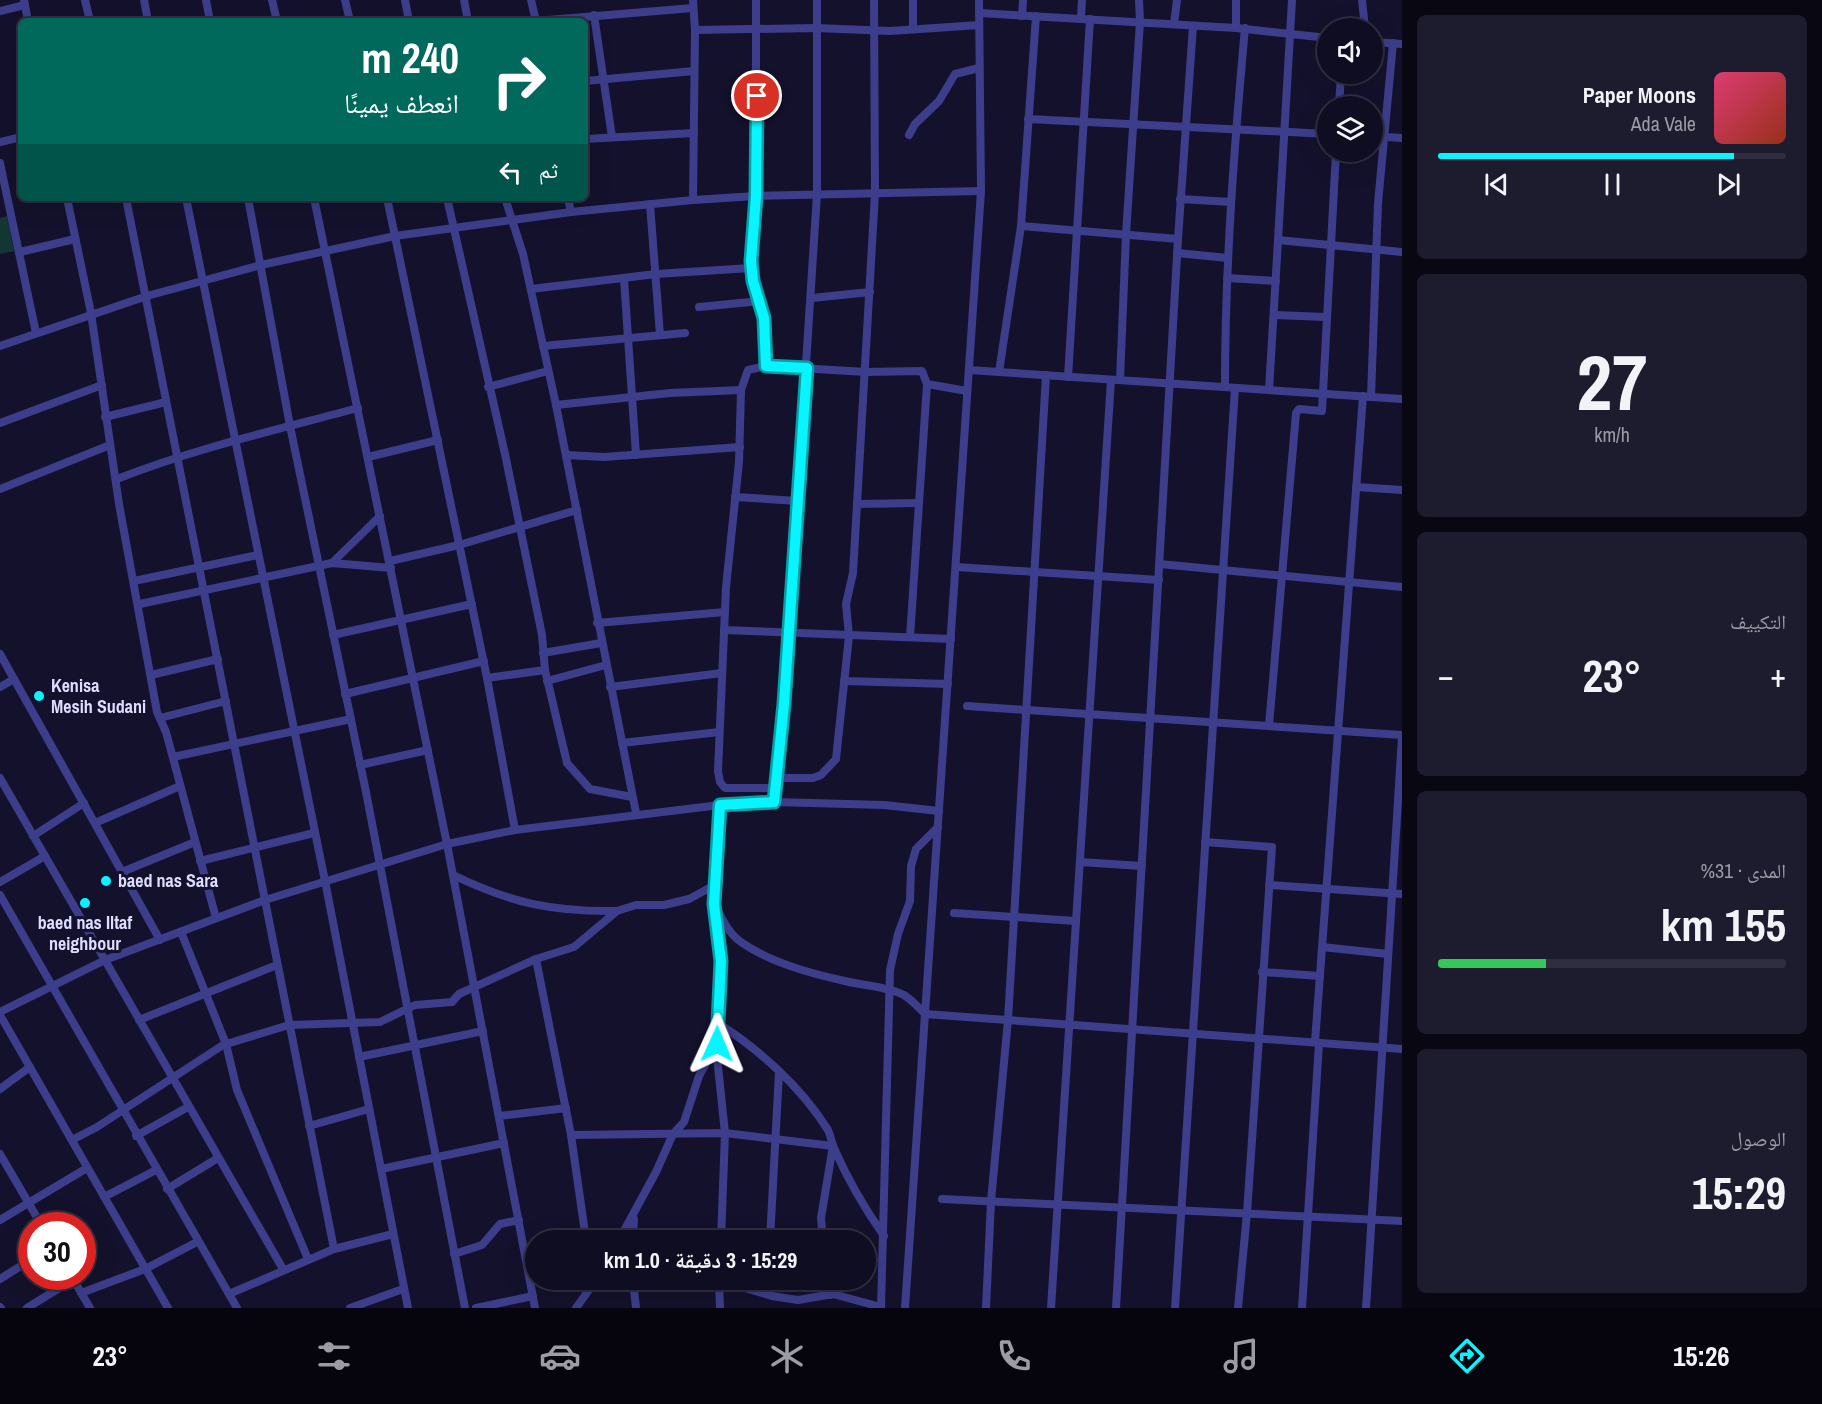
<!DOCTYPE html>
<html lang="ar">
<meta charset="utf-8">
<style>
body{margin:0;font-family:"Archivo Narrow","Noto Naskh Arabic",sans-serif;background:#1d1b2e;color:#f1f3f6;direction:rtl;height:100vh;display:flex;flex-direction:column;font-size:22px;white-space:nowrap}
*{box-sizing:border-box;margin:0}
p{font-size:20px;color:#9b9ca5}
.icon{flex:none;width:33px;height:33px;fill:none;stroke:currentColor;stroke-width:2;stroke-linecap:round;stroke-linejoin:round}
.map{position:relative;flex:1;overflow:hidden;direction:ltr}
.details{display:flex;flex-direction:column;gap:15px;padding:15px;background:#080712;width:420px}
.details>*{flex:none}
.guide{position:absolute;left:18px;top:18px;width:570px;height:183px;border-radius:9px;box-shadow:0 6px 24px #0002,0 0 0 2px #2f2d3f;direction:rtl;background:#00695c;color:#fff;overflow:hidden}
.buttons{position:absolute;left:1317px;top:18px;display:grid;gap:12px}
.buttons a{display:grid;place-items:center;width:66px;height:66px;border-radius:50%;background:#0f0d21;box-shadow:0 6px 24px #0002,0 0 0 2px #2f2d3f;font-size:30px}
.speed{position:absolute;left:18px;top:1212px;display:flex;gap:12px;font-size:30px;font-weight:700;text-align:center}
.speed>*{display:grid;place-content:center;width:78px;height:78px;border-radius:50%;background:#0f0d21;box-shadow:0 6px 24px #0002,0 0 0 2px #2f2d3f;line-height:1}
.speed .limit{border:9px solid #d22;background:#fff;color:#111}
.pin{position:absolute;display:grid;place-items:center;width:51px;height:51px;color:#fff;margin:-26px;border:3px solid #fff;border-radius:50%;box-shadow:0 2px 6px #0007}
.me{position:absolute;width:66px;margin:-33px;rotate:1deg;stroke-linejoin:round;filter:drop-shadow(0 0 4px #0008)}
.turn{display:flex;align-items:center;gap:21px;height:126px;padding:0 30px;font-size:27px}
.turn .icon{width:78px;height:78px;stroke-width:2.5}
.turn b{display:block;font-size:42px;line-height:51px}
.then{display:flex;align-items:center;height:57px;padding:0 30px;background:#0003;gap:12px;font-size:22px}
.big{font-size:45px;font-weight:700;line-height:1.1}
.details .card{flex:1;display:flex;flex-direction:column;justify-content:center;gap:9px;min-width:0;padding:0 21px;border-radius:9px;background:#1d1b2e}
.details .dial{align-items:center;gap:0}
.dial b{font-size:78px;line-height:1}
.song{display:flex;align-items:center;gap:18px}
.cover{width:72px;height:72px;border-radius:9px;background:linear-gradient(135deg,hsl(340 70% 55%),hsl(10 70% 35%))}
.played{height:6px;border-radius:3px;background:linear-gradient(90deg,#08f5ff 85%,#2f2d3f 85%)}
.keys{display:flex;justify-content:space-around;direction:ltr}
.heat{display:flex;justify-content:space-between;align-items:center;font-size:33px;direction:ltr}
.charge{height:9px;border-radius:4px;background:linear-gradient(90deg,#34c759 31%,#2f2d3f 0)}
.trip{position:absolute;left:525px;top:1230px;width:351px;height:60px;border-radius:30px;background:#0f0d21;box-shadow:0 6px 24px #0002,0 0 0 2px #2f2d3f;font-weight:700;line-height:60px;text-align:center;direction:rtl}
.tabs{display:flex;height:96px;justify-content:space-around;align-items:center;background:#06050d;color:#9b9ca5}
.tabs .icon{width:42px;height:42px}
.tabs .current{color:#08f5ff}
.tabs b{font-size:27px;color:#f1f3f6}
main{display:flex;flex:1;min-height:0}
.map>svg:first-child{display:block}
.green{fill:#143633}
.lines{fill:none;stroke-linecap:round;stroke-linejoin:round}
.minor{stroke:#3c3e8b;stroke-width:8}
.route-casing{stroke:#059fa6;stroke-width:15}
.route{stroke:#08f5ff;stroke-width:10}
.poi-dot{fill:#08f5ff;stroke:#14112c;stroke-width:2}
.labels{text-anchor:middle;stroke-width:6;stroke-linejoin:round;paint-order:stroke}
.poi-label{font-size:18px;font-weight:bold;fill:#dedcff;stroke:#14112c;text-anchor:start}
</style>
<main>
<section class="details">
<div class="card">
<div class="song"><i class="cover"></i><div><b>Paper Moons</b><p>Ada Vale</p></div></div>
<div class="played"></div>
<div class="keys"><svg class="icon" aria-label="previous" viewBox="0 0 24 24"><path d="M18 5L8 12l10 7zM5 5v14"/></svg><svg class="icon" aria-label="pause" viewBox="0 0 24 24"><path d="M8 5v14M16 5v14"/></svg><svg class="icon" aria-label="next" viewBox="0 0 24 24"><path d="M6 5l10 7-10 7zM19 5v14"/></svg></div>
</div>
<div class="card dial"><b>27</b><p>km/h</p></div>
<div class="card"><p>التكييف</p>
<div class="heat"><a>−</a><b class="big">23°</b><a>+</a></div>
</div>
<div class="card"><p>المدى · 31%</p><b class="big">155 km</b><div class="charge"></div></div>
<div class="card"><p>الوصول</p><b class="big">15:29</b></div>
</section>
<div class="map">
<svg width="1402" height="1308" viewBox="0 0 1402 1308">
<rect width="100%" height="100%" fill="#14112c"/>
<path class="green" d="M7,216L14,251L0,254V218Z"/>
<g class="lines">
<g class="minor">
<path d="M24,0L28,21"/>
<path d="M85,0L90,21"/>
<path d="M144,0L148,21"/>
<path d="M206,0L210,21"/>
<path d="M272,0L277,21"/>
<path d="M345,0L350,21"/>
<path d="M405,0L409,21"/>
<path d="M464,0L468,21"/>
<path d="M531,0L536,21"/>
<path d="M756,0V196L751,261L753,281L764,318L766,366L748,370L741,390L739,462L726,587L718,771L720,782L725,788H775"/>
<path d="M913,0V29"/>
<path d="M1362,0L1365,28"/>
<path d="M0,11L25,5"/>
<path d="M979,13L1236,28L1328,38"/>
<path d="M594,15L612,137"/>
<path d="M1022,16L1023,0"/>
<path d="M1081,18L1082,0"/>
<path d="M536,21L693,8"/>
<path d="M1174,24L1177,0"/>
<path d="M1236,28V0"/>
<path d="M695,30L816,28L890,31L979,25"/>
<path d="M1372,42L1402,44"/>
<path d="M585,81L694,71"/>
<path d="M1339,106L1341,74"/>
<path d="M1028,119L1328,134"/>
<path d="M909,135L915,124L939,101L955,74L979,68"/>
<path d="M1372,136L1402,138"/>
<path d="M585,139L694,133"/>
<path d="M0,142L21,137"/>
<path d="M0,163L36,333"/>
<path d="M67,198L91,313L119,504L157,712L166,732L216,918"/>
<path d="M126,198L334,1249"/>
<path d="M186,198L325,881L408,1308"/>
<path d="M248,198L290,426L366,792L465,1308"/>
<path d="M314,198L447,844L535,1308"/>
<path d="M387,198L487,678L515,830"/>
<path d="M447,198L505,454L542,635L545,670L567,763L590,789L632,797"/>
<path d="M505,198L523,254L556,405L636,813"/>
<path d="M568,198L571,212"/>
<path d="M1180,199L1231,202"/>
<path d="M693,200L695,30L693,0"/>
<path d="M650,204L660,335"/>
<path d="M1021,226L1178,239"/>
<path d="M1278,240L1292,0"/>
<path d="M20,252L75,239"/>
<path d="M1177,253L1228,258"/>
<path d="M1227,278L1276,281"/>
<path d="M624,279L636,455"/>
<path d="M531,289L656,274L751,268"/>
<path d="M812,298L870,292"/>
<path d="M699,307L761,301"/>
<path d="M1275,315L1326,317"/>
<path d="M0,346L147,296L261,265L395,236L571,212L693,200L756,196L981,191"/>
<path d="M543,346L685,333"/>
<path d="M766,366L866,372L922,371L927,384L910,637"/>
<path d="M969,370L1402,399"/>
<path d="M999,372L1021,226L1036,16"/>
<path d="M1068,377L1090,19"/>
<path d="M1120,380L1126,234L1140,22L1139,0"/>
<path d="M927,384L967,391"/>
<path d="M488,387L548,371"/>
<path d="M1225,387C1225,267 1234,148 1245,28"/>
<path d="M1269,390L1278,240L1402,252"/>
<path d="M1371,397L1378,203L1393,43"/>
<path d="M556,405L670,393L741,390"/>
<path d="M105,417L166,402"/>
<path d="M0,423L102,385"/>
<path d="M566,455L604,457L740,447"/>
<path d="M368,457L438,440"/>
<path d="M117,479C196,448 276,430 358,408"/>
<path d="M1356,487L1402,490"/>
<path d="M0,489L110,445"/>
<path d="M735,497L798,501"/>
<path d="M858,504L919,503"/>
<path d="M390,561L459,545L577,510"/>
<path d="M332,563L380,516"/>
<path d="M1160,564L1402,587"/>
<path d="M956,567L1159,580"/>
<path d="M134,581L258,555"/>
<path d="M140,604L332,563L391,568"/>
<path d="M597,623L725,612"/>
<path d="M724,630L951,639"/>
<path d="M333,635L472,604"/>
<path d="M543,653L601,643"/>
<path d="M0,654L160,940"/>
<path d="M151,675L218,659"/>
<path d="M487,678L545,670"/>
<path d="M547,681L606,665"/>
<path d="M844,681L948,684"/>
<path d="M0,687L14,679"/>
<path d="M610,687L722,673"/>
<path d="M345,694L484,661"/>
<path d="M967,706L1402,735"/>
<path d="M160,718L226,701"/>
<path d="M1269,726L1296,413L1299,409L1322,411L1336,152"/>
<path d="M622,743L719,732"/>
<path d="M173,757L351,719"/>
<path d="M360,765L428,750"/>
<path d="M0,778L283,1269"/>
<path d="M776,778H813L821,775L836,759L849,636L846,604L853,573L875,193L874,0"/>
<path d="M776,781L784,704L817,194V0"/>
<path d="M720,805L715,904L721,961L717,1057L725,1133L721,1240"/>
<path d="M95,823L180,786"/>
<path d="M33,836L84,803"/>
<path d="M1205,842L1272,847L1247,1213L1238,1308"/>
<path d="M200,861L314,833"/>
<path d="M1080,862L1142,866"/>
<path d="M122,872L195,842"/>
<path d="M453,875C511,903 552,912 617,911"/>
<path d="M0,882L45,856"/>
<path d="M1269,885L1402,894"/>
<path d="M0,895L237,1308"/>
<path d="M715,904C721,917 728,933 741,942C769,962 812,974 845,981C865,986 886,986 904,995C912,1000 919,1008 925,1014L1402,1049"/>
<path d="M954,913L1076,921"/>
<path d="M181,932L226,1044L237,1090L308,1259"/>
<path d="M1322,947L1388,954"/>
<path d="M536,959L571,1135L586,1240"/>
<path d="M1262,972L1320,976"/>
<path d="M0,1012L105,960L265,900L447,844L515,830L720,805L774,802L884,805L939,811"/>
<path d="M0,1015L168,1308"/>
<path d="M139,1020L277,965"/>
<path d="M716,1022C759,1049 801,1087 828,1130C831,1136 831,1142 834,1148C847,1178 865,1209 884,1236"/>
<path d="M1315,1042L1363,396"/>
<path d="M359,1057L483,1031"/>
<path d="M0,1089L30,1067"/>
<path d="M499,1116L566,1108"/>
<path d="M309,1126L369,1109"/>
<path d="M571,1135L725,1133L833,1146L821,1218L823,1240"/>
<path d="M136,1136L188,1107"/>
<path d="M72,1140L97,1127L223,1045L289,1025L380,1022L415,1005L452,1002L459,994L536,959L574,947L617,911L636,905H664L689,899L715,885"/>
<path d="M0,1154L42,1226"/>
<path d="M381,1169L504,1143"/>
<path d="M167,1189L218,1158"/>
<path d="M104,1197L156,1170"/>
<path d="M942,1199L1402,1221"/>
<path d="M0,1220L87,1168"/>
<path d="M619,1240L656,1172L673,1134L684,1122L699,1076L716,1045"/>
<path d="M633,1240L634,1219"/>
<path d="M770,1240L779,1072"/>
<path d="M454,1254L482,1245L500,1224L519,1220"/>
<path d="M72,1277L90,1308"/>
<path d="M0,1279L32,1259"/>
<path d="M633,1280L636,1308"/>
<path d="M719,1280L772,1296L798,1300L833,1294L881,1307"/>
<path d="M719,1280L720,1308"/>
<path d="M828,1280L830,1295"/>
<path d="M81,1293L145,1269L197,1242"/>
<path d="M229,1294L334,1249L393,1234"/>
<path d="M768,1294V1280"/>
<path d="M0,1307L1,1308"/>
<path d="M27,1308L74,1279"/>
<path d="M350,1308L403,1289"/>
<path d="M476,1308L533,1296"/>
<path d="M576,1308L596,1280"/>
<path d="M881,1308L890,970L898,934L910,901L911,866L916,849L938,827"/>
<path d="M905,1308L981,191L979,0"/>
<path d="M986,1308L991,1201L1008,1020L1046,375"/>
<path d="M1051,1308L1111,380"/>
<path d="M1116,1308L1178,239L1193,26"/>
<path d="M1175,1308L1235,388"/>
<path d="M1302,1308L1319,1043"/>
<path d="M1366,1308L1402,737"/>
</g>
</g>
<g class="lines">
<g class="route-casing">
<path id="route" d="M717,1044L721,961L714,904L720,805L774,802L784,704L807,368L766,366L764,318L753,281L751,261L756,196L757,96"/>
</g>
<use href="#route" class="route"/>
</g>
<g class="poi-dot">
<circle cx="39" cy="696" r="6"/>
<circle cx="106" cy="881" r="6"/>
<circle cx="85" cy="903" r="6"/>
</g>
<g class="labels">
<g class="poi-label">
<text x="51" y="692">Kenisa<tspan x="51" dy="21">Mesih Sudani</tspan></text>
<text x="118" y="887">baed nas Sara</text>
<text x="85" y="929" text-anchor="middle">baed nas Iltaf<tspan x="85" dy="21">neighbour</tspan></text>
</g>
</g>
</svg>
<div class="buttons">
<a><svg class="icon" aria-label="sound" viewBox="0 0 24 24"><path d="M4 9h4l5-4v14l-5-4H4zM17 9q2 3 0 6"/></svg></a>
<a><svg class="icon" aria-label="layers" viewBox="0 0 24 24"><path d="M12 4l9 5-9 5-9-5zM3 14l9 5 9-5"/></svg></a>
</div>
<div class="speed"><div class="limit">30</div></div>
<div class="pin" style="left:757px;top:96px;background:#d93025"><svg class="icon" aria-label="arrive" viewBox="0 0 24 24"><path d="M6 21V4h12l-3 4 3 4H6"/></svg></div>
<svg class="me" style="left:717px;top:1044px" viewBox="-20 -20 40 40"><path d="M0-17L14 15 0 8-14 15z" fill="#08f5ff" stroke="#fff" stroke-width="4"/></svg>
<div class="trip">15:29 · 3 دقيقة · 1.0 km</div>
<div class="guide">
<div class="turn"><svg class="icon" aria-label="right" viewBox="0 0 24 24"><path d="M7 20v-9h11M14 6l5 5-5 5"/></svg><div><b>240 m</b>انعطف يمينًا</div></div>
<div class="then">ثم<svg class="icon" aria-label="left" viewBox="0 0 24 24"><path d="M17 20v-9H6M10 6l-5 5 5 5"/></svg></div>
</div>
</div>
</main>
<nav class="tabs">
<b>15:26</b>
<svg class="icon current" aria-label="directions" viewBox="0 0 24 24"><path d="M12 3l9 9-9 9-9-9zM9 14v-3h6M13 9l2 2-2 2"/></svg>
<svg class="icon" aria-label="music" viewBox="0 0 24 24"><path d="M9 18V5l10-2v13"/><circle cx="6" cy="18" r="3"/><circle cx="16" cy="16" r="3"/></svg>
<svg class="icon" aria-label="phone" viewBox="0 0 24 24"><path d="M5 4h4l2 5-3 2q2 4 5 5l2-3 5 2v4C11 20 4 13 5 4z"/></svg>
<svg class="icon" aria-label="climate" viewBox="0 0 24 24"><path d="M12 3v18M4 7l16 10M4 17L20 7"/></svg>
<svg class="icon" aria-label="car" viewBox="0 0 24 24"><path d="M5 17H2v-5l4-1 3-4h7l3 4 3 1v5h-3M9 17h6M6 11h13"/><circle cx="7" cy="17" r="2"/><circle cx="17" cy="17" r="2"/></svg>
<svg class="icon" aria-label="filters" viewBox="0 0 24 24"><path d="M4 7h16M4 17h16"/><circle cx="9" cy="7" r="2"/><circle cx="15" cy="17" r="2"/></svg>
<b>23°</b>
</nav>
